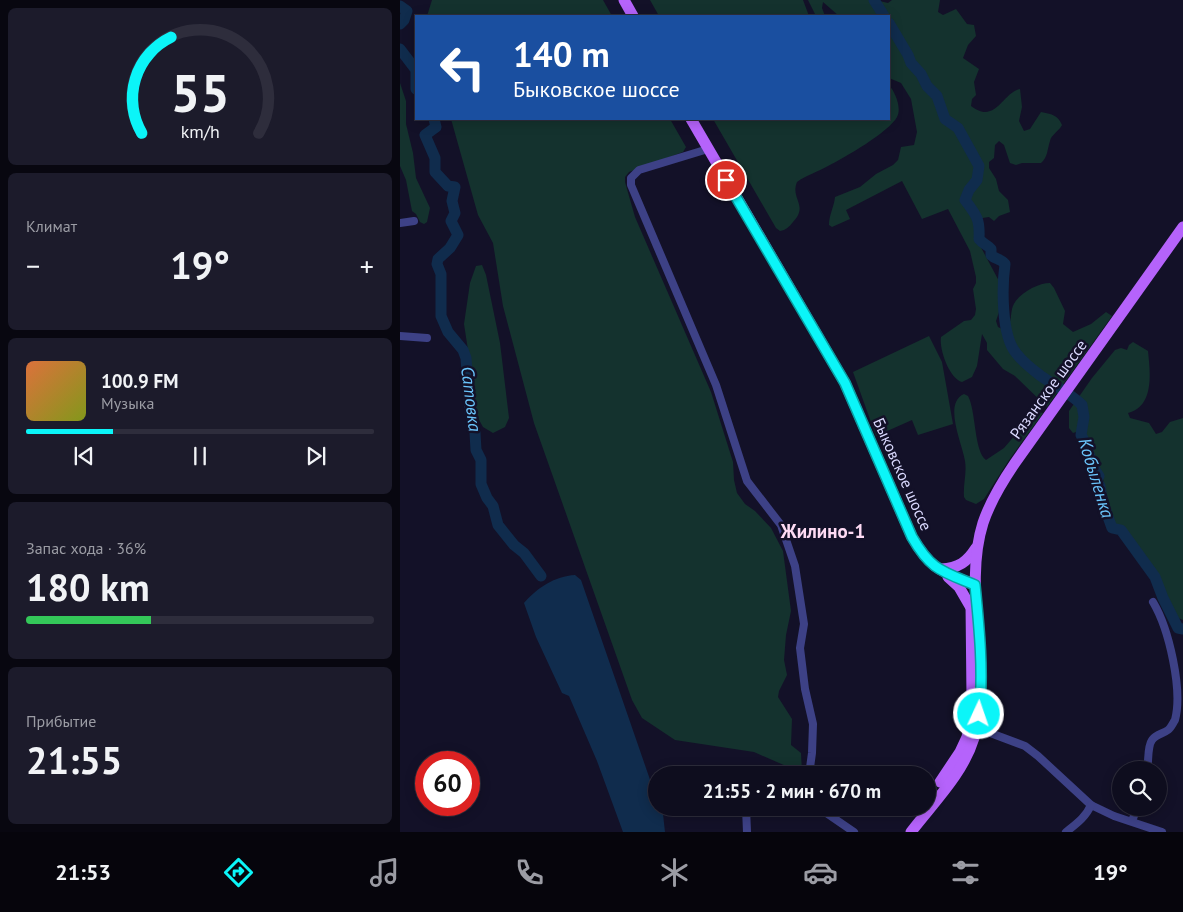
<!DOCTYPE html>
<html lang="ru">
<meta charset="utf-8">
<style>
body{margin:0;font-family:"PT Sans",sans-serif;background:#1c1b2b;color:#f1f3f6;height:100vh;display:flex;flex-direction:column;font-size:19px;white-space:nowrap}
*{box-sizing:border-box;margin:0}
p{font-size:16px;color:#9b9ca4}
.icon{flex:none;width:28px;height:28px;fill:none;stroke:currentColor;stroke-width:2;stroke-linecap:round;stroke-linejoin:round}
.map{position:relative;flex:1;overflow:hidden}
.details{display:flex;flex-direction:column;gap:8px;padding:8px;background:#080710;width:400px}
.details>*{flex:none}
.banner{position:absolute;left:15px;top:15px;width:475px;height:105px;border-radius:0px;box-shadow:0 2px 12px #0003,0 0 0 1px #2e2d3c;background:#1a4fa0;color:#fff;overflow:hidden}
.controls{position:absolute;left:712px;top:761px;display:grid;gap:10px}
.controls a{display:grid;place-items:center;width:55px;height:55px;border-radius:50%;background:#0e0d1e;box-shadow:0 2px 12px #0003,0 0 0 1px #2e2d3c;font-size:25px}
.speed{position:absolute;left:15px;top:751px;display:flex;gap:10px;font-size:25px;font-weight:700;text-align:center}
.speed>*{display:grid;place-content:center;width:65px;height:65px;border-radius:50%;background:#0e0d1e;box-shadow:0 2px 12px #0003,0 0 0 1px #2e2d3c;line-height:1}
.speed .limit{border:8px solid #d22;background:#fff;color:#111}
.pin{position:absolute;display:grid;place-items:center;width:42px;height:42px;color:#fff;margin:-21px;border:2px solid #fff;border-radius:50%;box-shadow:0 1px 5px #0007}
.me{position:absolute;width:55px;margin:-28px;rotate:3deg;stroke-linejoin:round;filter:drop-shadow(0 0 4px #0008)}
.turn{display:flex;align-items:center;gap:18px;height:105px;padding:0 15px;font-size:22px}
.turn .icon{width:65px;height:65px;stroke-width:2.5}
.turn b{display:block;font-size:35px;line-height:42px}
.big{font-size:38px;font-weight:600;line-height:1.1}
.details .tile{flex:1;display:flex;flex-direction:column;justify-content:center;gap:8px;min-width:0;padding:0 18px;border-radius:8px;background:#1c1b2b}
.details .dial{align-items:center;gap:0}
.dial svg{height:130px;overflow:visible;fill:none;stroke:#2e2d3c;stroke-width:7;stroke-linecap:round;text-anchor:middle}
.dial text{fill:#f1f3f6;stroke:none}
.song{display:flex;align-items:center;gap:15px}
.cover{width:60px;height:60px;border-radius:8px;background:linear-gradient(135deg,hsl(20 70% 55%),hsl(70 70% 35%))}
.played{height:5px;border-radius:2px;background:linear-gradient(90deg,#0bf5f8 25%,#2e2d3c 25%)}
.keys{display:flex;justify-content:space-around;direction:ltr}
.heat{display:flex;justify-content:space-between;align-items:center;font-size:28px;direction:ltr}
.charge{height:8px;border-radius:4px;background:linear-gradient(90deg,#34c759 36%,#2e2d3c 0)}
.trip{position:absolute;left:248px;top:766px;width:288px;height:50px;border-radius:25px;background:#0e0d1e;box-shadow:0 2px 12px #0003,0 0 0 1px #2e2d3c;font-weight:600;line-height:50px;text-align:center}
.dock{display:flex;height:80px;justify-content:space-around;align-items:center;background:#06050c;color:#9b9ca4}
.dock .icon{width:35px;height:35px}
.dock .current{color:#0bf5f8}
.dock b{font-size:22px;color:#f1f3f6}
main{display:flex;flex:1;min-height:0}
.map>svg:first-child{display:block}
.green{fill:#14322e}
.water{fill:#102c4d}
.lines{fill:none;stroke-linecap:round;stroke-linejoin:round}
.river{stroke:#102c4d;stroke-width:11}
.street{stroke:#3d4186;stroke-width:8}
.primary{stroke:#b563fb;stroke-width:11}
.route-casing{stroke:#079fa1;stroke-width:12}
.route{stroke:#0bf5f8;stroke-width:9}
.labels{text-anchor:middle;stroke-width:5;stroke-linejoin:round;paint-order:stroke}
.street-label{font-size:16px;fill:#dad9fe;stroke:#131128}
.water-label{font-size:18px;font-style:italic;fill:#6ac4fb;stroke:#131128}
.quarter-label{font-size:19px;font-weight:bold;fill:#fedbf4;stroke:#131128}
</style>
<main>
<section class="details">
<div class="tile dial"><svg viewBox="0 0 100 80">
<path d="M14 69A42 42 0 1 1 86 69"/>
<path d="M14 69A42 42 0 0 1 32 10" stroke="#0bf5f8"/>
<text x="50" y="56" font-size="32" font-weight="700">55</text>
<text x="50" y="72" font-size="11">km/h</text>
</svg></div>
<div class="tile"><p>Климат</p>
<div class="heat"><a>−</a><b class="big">19°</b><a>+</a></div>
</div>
<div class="tile">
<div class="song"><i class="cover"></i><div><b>100.9 FM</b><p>Музыка</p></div></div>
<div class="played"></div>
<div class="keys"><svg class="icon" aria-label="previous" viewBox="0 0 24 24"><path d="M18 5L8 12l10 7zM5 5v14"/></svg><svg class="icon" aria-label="pause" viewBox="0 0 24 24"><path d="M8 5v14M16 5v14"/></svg><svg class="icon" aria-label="next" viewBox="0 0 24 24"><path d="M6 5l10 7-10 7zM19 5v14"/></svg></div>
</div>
<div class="tile"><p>Запас хода · 36%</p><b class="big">180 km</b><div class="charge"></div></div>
<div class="tile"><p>Прибытие</p><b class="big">21:55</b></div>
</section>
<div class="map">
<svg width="783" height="832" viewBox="0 0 783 832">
<rect width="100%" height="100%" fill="#131128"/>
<g class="green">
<path d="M32,0H203L212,16H27Z"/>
<path d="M250,0H403L409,16H259Z"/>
<path d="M408,0H475L488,3L492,0H540L538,12L543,15L556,9L567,24L574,25L576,36L568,45L563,58L579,69L574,82L576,95L572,99L571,106C596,125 602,93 620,89L622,107L619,121L624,131L630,129L641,112C651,114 658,115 662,125C659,131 651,135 650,141C647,150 648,157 641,163H622L616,165L610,163L604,145L599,141L595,145L594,158L589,162V168L596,179L599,191L608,200L610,212L599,216L594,221L589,217L576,219V238L600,283V309L596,321L598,327L604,330C612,323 610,319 612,309C615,295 637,283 650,283L654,288L665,311L663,324L673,332L691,324L706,312L712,316L647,407L615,376L603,369L587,350V343L582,334L577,366L572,377L562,382C549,378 539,349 541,337L564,321L571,320L575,315L576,309L573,289L576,283V277L570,251L548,209L522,219L502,181L446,210L450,219L432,227L429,225C429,215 434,207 435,197L460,187L476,174L493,165L498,160L501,147L514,145L517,132L511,99L501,83L489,78V16H439L423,2L422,8L425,16H416Z"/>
<path d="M0,83L6,101V124L13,153L16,178L30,208L27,222L24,224L20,222L16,214L12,211L6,180L0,166Z"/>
<path d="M489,85C495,92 502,108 497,117C489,132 444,158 428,166C418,172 406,175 397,182C390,199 409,205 393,222C389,227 386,230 380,231L376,228L313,119H489Z"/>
<path d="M51,119H270L286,147L283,152L229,172L225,177V182L235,217L311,392L333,462L334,480L337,493L345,504L355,511L371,528L383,551L391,611L386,635L384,660L387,675L379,691L378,697L392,719L391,745L401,753L402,773L354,752L275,740L242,718L232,700L134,423L103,306L93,243L78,215Z"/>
<path d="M82,265L86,275L100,343L109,418L105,427L93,433L83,427L74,411L68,350L64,324L70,283L76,266Z"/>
<path d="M529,336L542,362L553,424L518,435L512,420L476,436L453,372Z"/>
<path d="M733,342L748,351C750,371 755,406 728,413L730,418L749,423L756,434L762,432L770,422L783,418V620L778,618L774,613L758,574L722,528L714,523L701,471L689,444L685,429L673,433L669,428V411L692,378L715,350L721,348L727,350L729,345Z"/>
<path d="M564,394L568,396C576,410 574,452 586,460L604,448L636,411L643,413L609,460L584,499L576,504L566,500L564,497C563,484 567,473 565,461C562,443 543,403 564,394Z"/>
</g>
<path class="water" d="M175,575L181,580L256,797V808H260L263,814L265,832H223L197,761L169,696L162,693L136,637L124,603C137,588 155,576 175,575Z"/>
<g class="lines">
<g class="river">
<path d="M474,0L484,16"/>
<path d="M0,6L7,11L4,20L0,24"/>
<path d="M489,23L508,55L511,63L521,74L527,86L537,96L545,119L558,128L579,166L577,180L569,190L565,200C577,216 580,219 579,239C583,244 588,245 591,249V255C595,259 601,259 605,264C602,286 601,335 616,353C622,361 633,370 641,376C655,386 670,393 682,405L684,417L681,435C690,449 689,464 699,476L696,482L700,486L702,500L712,528L721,530L755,577L763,598L778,628L783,629"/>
<path d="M0,49L16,70V89"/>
<path d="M34,119L36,127L25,135L35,158V172L48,186L55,187L52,201L55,213L51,221L58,235L50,248L38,259L37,264L41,274V316L48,332L63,350L66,358L70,413L75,433L76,450L81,460V484L87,498L93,506L98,525L114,545L124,553L141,576"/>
</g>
<g class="street">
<path d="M308,149L239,170L231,178V185L316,385L347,481L381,525L395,566L404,624L400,648L405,689L413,724L412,753L409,775"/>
<path d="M0,223L14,221"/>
<path d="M0,336L27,338"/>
<path d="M577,728L625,746L638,756L691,805L714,816L762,832"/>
<path d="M747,770C749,761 747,747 752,740C756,734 763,734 768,730C771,728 773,723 775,720C783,690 769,629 753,602"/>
<path d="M358,775L369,771L389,775"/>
<path d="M346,808L347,832"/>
<path d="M419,808L454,832"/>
<path d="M732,821L737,808"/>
<path d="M666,832C676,824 686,817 691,805"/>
</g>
<g class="primary">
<path d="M224,0L233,16"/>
<path d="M291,119L445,383L512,537C531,570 541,571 575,585"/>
<path d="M541,569C559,568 567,562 576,548"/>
<path d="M548,577L559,587L570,606"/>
<path d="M540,782L560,752L567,737L570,724L572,698L571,603"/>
<path d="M511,832C533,803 563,774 574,738C582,714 581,688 580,663C578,618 569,567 583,523C590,502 602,482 615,463L783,227"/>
</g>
</g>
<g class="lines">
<g class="route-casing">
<path id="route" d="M326,180L445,383L512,537C531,570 541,571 575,585C579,625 584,674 579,714"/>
</g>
<use href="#route" class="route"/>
</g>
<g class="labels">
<g class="street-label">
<text transform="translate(648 389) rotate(-54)" y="6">Рязанское шоссе</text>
<text transform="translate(503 474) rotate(66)" y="6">Быковское шоссе</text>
</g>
<g class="water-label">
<text transform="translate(71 399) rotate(83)" y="6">Сатовка</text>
<text transform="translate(696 478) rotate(73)" y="6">Кобыленка</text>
</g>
<g class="quarter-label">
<text x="423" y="538">Жилино-1</text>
</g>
</g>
</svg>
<div class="controls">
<a><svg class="icon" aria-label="search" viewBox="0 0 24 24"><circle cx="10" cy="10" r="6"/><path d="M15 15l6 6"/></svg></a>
</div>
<div class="speed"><div class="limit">60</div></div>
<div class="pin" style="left:326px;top:180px;background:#d93025"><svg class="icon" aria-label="arrive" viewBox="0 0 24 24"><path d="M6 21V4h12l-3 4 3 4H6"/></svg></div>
<svg class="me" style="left:579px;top:714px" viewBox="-20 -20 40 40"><circle r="17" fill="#0bf5f8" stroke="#fff" stroke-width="3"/><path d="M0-11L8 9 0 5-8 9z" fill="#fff"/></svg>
<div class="trip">21:55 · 2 мин · 670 m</div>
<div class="banner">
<div class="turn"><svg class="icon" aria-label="left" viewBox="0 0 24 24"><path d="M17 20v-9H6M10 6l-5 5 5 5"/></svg><div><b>140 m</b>Быковское шоссе</div></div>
</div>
</div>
</main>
<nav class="dock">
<b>21:53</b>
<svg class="icon current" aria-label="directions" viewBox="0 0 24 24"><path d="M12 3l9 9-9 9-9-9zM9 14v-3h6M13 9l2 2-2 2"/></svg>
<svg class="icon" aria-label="music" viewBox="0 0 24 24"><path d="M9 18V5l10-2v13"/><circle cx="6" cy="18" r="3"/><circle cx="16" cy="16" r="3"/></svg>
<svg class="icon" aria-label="phone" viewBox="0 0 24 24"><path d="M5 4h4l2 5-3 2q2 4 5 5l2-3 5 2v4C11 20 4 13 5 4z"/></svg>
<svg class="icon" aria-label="climate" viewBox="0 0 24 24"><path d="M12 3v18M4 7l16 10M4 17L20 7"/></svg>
<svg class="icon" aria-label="car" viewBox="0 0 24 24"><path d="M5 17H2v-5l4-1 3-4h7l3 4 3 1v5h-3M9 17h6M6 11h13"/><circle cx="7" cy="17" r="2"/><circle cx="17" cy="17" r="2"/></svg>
<svg class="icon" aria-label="filters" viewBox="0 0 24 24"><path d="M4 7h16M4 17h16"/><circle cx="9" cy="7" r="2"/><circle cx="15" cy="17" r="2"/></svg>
<b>19°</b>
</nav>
